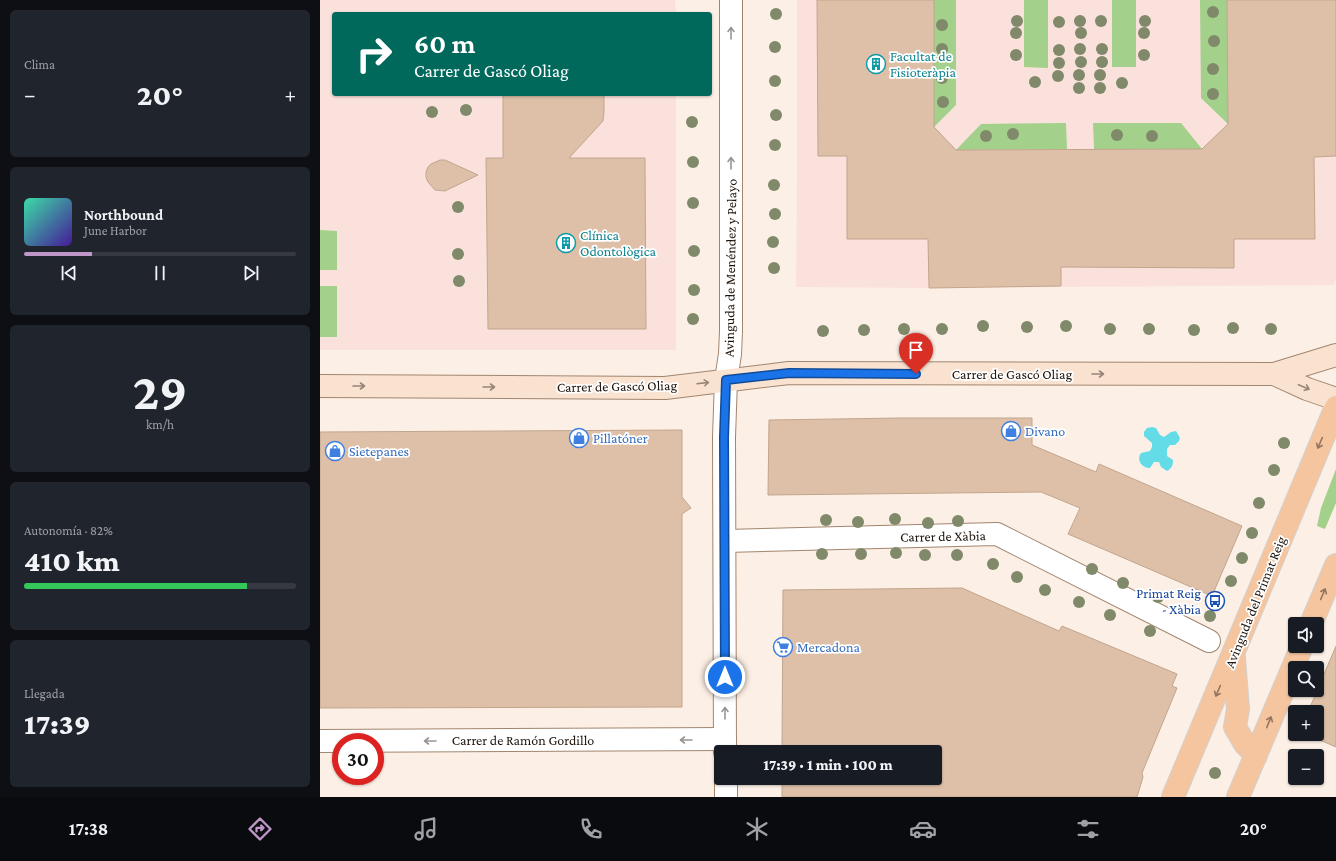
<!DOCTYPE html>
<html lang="es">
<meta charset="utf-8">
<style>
body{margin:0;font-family:"Crimson Pro",serif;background:#20242c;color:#f1f3f6;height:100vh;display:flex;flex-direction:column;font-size:15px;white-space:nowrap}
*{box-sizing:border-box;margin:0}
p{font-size:13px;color:#9ea1a6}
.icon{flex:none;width:22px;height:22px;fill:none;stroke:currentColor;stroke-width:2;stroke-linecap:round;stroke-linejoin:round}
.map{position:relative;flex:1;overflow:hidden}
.side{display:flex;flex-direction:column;gap:10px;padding:10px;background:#0d0f14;width:320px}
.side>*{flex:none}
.guide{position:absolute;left:12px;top:12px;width:380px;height:84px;border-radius:4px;box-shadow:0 1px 3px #0004;background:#00695c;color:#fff;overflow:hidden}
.buttons{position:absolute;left:968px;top:617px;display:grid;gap:8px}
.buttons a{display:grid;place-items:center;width:36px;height:36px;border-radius:4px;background:#171b24;box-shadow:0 1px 3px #0004;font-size:20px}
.speed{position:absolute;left:12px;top:733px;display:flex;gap:8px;font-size:20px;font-weight:700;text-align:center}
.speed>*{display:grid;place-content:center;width:52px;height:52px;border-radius:50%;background:#171b24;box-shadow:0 1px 3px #0004;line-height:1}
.speed .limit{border:6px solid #d22;background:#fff;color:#111}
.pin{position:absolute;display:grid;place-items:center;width:34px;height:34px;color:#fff;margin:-41px -17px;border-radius:50% 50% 50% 0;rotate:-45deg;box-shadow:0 0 4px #0007}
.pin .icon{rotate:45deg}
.me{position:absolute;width:44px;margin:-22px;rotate:0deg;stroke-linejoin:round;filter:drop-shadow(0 0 3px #0008)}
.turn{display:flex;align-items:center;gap:14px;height:84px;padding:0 16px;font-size:18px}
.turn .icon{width:52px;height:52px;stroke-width:2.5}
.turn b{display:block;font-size:28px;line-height:34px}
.big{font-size:30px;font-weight:800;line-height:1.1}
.side .tile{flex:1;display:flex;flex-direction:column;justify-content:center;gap:6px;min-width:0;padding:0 14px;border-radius:6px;background:#20242c}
.side .dial{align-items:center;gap:0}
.dial b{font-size:52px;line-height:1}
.song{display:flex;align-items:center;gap:12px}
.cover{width:48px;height:48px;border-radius:6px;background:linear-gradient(135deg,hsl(160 70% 55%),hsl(260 70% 35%))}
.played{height:4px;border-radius:2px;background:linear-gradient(90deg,#bf97c9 25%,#363941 25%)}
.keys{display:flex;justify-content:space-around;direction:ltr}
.heat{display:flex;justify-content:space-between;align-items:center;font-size:22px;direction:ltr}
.charge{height:6px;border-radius:3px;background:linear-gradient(90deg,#34c759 82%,#363941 0)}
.trip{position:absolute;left:394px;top:745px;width:228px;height:40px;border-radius:4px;background:#171b24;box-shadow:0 1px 3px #0004;font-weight:800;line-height:40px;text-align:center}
.dock{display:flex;height:64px;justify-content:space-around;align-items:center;background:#090b0e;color:#9ea1a6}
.dock .icon{width:28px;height:28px}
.dock .current{color:#bf97c9}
.dock b{font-size:18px;color:#f1f3f6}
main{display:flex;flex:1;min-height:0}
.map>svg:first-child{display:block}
.education{fill:#fbe1dc}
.green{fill:#a3d08a}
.water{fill:#64dce8}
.building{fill:#dec0a8;stroke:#c2a58d}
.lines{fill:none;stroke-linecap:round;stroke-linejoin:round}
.street-casing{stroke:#a1866f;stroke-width:24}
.secondary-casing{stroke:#a1866f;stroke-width:24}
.primary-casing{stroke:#d2d0ce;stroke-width:24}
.street{stroke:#fff;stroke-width:22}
.secondary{stroke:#fae2d0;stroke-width:22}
.primary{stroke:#f5c5a0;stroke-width:22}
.tree{fill:#808969}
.oneway{stroke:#9a9592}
.oneway2{stroke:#978578}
.oneway3{stroke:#95755d}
.route-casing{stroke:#114b97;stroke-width:10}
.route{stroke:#1a73e8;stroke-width:7}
.labels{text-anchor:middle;stroke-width:3.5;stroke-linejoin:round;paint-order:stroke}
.culture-label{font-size:14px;fill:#0d838f;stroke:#fff;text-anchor:start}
.street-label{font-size:14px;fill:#1f140c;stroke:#fff}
.shop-label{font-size:14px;fill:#366cbe;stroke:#fff;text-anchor:start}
.transit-label{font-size:14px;fill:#164399;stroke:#fff;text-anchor:end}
</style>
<main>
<section class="side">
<div class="tile"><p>Clima</p>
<div class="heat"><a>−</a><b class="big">20°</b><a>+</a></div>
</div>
<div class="tile">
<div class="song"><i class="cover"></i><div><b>Northbound</b><p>June Harbor</p></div></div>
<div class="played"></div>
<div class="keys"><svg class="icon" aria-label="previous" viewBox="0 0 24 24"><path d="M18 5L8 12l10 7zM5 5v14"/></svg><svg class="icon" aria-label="pause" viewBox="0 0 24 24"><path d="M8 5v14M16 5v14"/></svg><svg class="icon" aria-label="next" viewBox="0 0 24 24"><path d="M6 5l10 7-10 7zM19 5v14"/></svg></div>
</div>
<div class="tile dial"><b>29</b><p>km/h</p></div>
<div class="tile"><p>Autonomía · 82%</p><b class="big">410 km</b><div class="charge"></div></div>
<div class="tile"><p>Llegada</p><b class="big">17:39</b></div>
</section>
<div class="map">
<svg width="1016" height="797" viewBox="0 0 1016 797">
<rect width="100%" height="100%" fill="#fcefe5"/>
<g class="education">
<path d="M0,0H355L356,14H14V94H356V350H0Z"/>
<path d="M477,0H1016V279L1013,285L609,288L476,287L477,181Z"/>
</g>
<g class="green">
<path d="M614,0H636V105L614,127Z"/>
<path d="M704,0H728V68L704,67Z"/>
<rect x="792" y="0" width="24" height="67"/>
<path d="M880,0H907L908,124L881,98Z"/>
<path d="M746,123L747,149L636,150L661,124Z"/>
<path d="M773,123H861L882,149H774Z"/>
<path d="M0,230L17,231V270H0Z"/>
<rect x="0" y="286" width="17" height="51"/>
<path d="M1016,469V503L1005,529L997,526L1001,508Z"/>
</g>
<path class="water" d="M832,427L836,428L840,435L844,437L851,432L856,431L860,438L859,441L855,445H850L847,449V456L853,460C853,466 852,468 847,471L841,467L839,462H834L830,468C822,468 816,460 821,453L830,451L832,447V443L824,436V432L827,428Z"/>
<g class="building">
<path d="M497,0H614V127L636,150L882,149L908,124L907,0H1016V156L994,157L995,239H914V268L741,267V286L609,288L608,239H527V156H498Z"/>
<path d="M183,94H284V112L283,121L249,158H325L326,329H168L166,158H183Z"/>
<path d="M120,160H125L158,175L125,191L115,190L108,182L106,177V172L108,167L111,164Z"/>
<path d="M580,418H712V445L776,472L779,464L922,526L892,596L748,534L760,508L721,492L448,495L449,420Z"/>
<path d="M362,430V497L371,508L362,514V707L0,708V432Z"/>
<path d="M642,588L739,631L742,626L857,674L852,686L857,688L822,773L823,777L817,797H462V778H615V752H462L463,590Z"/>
<path d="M1016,646V747L986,734H997V712H988Z"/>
</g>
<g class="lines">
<g class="street-casing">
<g id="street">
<path d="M405,541L677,534L889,641"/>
<path d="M0,741L405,739"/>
<path d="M405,752L404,437L406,380L410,354L411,331V0"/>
<path d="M406,778V797"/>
</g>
</g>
<g class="secondary-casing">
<g id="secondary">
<path d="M954,374L987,389L1016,399"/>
<path d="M0,386L345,388L469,373L954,374L1016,355"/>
</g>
</g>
<g class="primary-casing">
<g id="primary">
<path d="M991,624L1016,565"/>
<path d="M914,658L918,709L915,727L925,744L936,755"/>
<path d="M853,797L1016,407"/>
<path d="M918,797L982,646"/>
</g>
</g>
<use href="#street" class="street"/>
<use href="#secondary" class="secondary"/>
<use href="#primary" class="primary"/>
</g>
<g class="tree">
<circle cx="893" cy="12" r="6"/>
<circle cx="456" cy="14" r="6"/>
<circle cx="697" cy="21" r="6"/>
<circle cx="760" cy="21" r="6"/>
<circle cx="781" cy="21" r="6"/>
<circle cx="825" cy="21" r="6"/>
<circle cx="739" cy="22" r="6"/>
<circle cx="622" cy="25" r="6"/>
<circle cx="696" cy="33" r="6"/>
<circle cx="761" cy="33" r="6"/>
<circle cx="824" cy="33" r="6"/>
<circle cx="894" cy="41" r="6"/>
<circle cx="455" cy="47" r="6"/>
<circle cx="622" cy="49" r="6"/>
<circle cx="760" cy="49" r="6"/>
<circle cx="782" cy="49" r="6"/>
<circle cx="739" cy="50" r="6"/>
<circle cx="696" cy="55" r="6"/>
<circle cx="824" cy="55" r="6"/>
<circle cx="761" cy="62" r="6"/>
<circle cx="782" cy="62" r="6"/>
<circle cx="739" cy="63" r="6"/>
<circle cx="893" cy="69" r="6"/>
<circle cx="759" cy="75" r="6"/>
<circle cx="780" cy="75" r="6"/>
<circle cx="738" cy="76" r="6"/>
<circle cx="622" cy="78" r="6"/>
<circle cx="455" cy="81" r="6"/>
<circle cx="715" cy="82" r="6"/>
<circle cx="802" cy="83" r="6"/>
<circle cx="759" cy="88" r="6"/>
<circle cx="780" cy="88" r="6"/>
<circle cx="893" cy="94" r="6"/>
<circle cx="623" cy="102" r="6"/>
<circle cx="146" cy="110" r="6"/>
<circle cx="112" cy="112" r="6"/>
<circle cx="456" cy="115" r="6"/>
<circle cx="372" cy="122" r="6"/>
<circle cx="693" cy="134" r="6"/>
<circle cx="797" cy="135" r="6"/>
<circle cx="666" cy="136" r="6"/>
<circle cx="832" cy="136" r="6"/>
<circle cx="455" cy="145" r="6"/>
<circle cx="373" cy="162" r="6"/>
<circle cx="454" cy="185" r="6"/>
<circle cx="373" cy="203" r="6"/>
<circle cx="138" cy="207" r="6"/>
<circle cx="455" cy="214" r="6"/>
<circle cx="453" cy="242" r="6"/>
<circle cx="374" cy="251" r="6"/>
<circle cx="138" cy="254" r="6"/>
<circle cx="454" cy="268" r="6"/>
<circle cx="139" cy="281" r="6"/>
<circle cx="374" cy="290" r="6"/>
<circle cx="373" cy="319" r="6"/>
<circle cx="663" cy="326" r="6"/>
<circle cx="746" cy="326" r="6"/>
<circle cx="707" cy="327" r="6"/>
<circle cx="913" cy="328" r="6"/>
<circle cx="584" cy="329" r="6"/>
<circle cx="622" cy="329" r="6"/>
<circle cx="790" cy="329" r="6"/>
<circle cx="829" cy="329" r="6"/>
<circle cx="951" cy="329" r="6"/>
<circle cx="544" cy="330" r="6"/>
<circle cx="874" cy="330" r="6"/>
<circle cx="503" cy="331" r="6"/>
<circle cx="964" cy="443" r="6"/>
<circle cx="954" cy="470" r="6"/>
<circle cx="939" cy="503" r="6"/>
<circle cx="575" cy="519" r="6"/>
<circle cx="506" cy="520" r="6"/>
<circle cx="638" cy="521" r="6"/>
<circle cx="538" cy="522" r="6"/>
<circle cx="608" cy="523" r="6"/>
<circle cx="932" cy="533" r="6"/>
<circle cx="576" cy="553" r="6"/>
<circle cx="502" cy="554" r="6"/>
<circle cx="541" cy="554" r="6"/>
<circle cx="605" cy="555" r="6"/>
<circle cx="637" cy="555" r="6"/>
<circle cx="922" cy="558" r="6"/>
<circle cx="673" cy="564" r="6"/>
<circle cx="772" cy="569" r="6"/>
<circle cx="697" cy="577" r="6"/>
<circle cx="911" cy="581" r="6"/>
<circle cx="803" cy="583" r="6"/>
<circle cx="725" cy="590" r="6"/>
<circle cx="838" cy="597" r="6"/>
<circle cx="759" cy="602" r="6"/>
<circle cx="790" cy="615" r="6"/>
<circle cx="890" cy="616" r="6"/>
<circle cx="830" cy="631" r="6"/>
<circle cx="895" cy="773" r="6"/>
</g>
<defs><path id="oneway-shaft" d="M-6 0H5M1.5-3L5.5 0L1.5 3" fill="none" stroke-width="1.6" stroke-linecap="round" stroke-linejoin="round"/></defs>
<g class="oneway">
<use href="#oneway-shaft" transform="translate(411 33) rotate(-90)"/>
<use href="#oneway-shaft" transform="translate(411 163) rotate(-90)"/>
<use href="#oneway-shaft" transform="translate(405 713) rotate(-90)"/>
<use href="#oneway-shaft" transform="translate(366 740) rotate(180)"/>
<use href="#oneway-shaft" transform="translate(110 741) rotate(180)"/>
</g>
<g class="oneway2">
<use href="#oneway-shaft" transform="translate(778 374)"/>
<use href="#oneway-shaft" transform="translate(383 383) rotate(-7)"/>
<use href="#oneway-shaft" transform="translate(39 386)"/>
<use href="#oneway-shaft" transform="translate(169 387)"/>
<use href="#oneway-shaft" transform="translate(984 387) rotate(23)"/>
</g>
<g class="oneway3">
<use href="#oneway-shaft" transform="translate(1000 443) rotate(113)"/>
<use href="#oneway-shaft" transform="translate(1003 594) rotate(-67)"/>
<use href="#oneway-shaft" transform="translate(898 691) rotate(113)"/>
<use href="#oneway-shaft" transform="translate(949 722) rotate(-68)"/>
</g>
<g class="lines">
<g class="route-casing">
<path id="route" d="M405,677L404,437L406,380L469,373L596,374"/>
</g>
<use href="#route" class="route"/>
</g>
<defs>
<g id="building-ring" transform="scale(1)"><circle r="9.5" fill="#fff" stroke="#0f9aa8" stroke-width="1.5"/><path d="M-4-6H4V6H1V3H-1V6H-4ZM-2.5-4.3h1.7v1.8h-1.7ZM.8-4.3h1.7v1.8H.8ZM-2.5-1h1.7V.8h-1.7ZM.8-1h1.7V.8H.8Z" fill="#0f9aa8"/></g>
<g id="shop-ring" transform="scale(1)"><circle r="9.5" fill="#fff" stroke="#3f7fe0" stroke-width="1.5"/><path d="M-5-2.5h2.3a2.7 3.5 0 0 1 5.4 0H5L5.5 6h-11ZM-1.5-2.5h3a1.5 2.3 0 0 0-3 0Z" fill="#3f7fe0"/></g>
<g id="bus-ring" transform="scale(1)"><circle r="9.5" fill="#fff" stroke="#1a4fb4" stroke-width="1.5"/><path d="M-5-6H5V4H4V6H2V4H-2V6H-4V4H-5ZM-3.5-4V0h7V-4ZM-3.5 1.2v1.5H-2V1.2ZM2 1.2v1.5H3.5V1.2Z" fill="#1a4fb4"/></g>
<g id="supermarket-ring" transform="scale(1)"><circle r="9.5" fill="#fff" stroke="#3f7fe0" stroke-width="1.5"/><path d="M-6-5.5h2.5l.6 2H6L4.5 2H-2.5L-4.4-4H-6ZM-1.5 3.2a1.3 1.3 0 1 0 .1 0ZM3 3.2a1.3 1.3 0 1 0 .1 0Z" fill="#3f7fe0"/></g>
</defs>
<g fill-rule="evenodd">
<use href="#building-ring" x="556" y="64"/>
<use href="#building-ring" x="246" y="243"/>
<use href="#shop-ring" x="691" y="431"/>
<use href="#shop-ring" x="259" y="438"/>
<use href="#shop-ring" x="15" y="451"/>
<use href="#bus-ring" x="895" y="601"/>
<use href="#supermarket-ring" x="463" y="647"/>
</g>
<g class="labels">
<g class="culture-label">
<text x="570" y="61">Facultat de<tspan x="570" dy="16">Fisioteràpia</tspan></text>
<text x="260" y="240">Clínica<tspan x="260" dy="16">Odontològica</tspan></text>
</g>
<g class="street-label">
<text transform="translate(410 268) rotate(-89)" y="5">Avinguda de Menéndez y Pelayo</text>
<text x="692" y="379">Carrer de Gascó Oliag</text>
<text transform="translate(297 386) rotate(-1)" y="5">Carrer de Gascó Oliag</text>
<text transform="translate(623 536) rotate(-1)" y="5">Carrer de Xàbia</text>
<text transform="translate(935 602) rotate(-68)" y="5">Avinguda del Primat Reig</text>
<text x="203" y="745">Carrer de Ramón Gordillo</text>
</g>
<g class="shop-label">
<text x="705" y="436">Divano</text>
<text x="273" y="443">Pillatóner</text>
<text x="29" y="456">Sietepanes</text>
<text x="477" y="652">Mercadona</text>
</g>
<g class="transit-label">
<text x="881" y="598">Primat Reig<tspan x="881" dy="16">- Xàbia</tspan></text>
</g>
</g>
</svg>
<div class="buttons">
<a><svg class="icon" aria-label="sound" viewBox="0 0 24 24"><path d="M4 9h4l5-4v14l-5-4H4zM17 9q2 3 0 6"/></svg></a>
<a><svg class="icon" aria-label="search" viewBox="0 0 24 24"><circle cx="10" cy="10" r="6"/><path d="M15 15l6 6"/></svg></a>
<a>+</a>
<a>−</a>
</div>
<div class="speed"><div class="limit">30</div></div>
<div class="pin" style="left:596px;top:374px;background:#d93025"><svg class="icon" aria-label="arrive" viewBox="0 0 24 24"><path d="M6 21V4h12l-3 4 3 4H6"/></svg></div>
<svg class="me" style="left:405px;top:677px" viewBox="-20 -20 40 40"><circle r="17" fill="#1a73e8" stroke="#fff" stroke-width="3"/><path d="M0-11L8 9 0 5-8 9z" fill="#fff"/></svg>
<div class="trip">17:39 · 1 min · 100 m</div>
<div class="guide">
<div class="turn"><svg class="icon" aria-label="right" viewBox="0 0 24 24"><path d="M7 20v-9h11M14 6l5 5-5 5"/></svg><div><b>60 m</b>Carrer de Gascó Oliag</div></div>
</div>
</div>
</main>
<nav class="dock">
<b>17:38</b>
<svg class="icon current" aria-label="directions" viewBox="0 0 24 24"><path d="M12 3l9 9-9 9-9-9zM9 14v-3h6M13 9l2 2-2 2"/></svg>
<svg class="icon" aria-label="music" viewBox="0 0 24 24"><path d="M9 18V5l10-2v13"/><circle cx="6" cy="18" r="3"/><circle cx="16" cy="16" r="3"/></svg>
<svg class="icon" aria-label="phone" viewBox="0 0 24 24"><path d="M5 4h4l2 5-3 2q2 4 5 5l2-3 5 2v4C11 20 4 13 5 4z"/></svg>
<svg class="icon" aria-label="climate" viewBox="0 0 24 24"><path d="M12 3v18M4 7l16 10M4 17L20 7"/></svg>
<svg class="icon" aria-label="car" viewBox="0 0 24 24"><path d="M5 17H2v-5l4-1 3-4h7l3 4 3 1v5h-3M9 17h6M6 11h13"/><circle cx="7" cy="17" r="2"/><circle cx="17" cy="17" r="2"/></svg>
<svg class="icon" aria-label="filters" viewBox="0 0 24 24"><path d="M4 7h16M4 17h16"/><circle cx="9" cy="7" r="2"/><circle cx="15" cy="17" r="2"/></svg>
<b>20°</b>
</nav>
